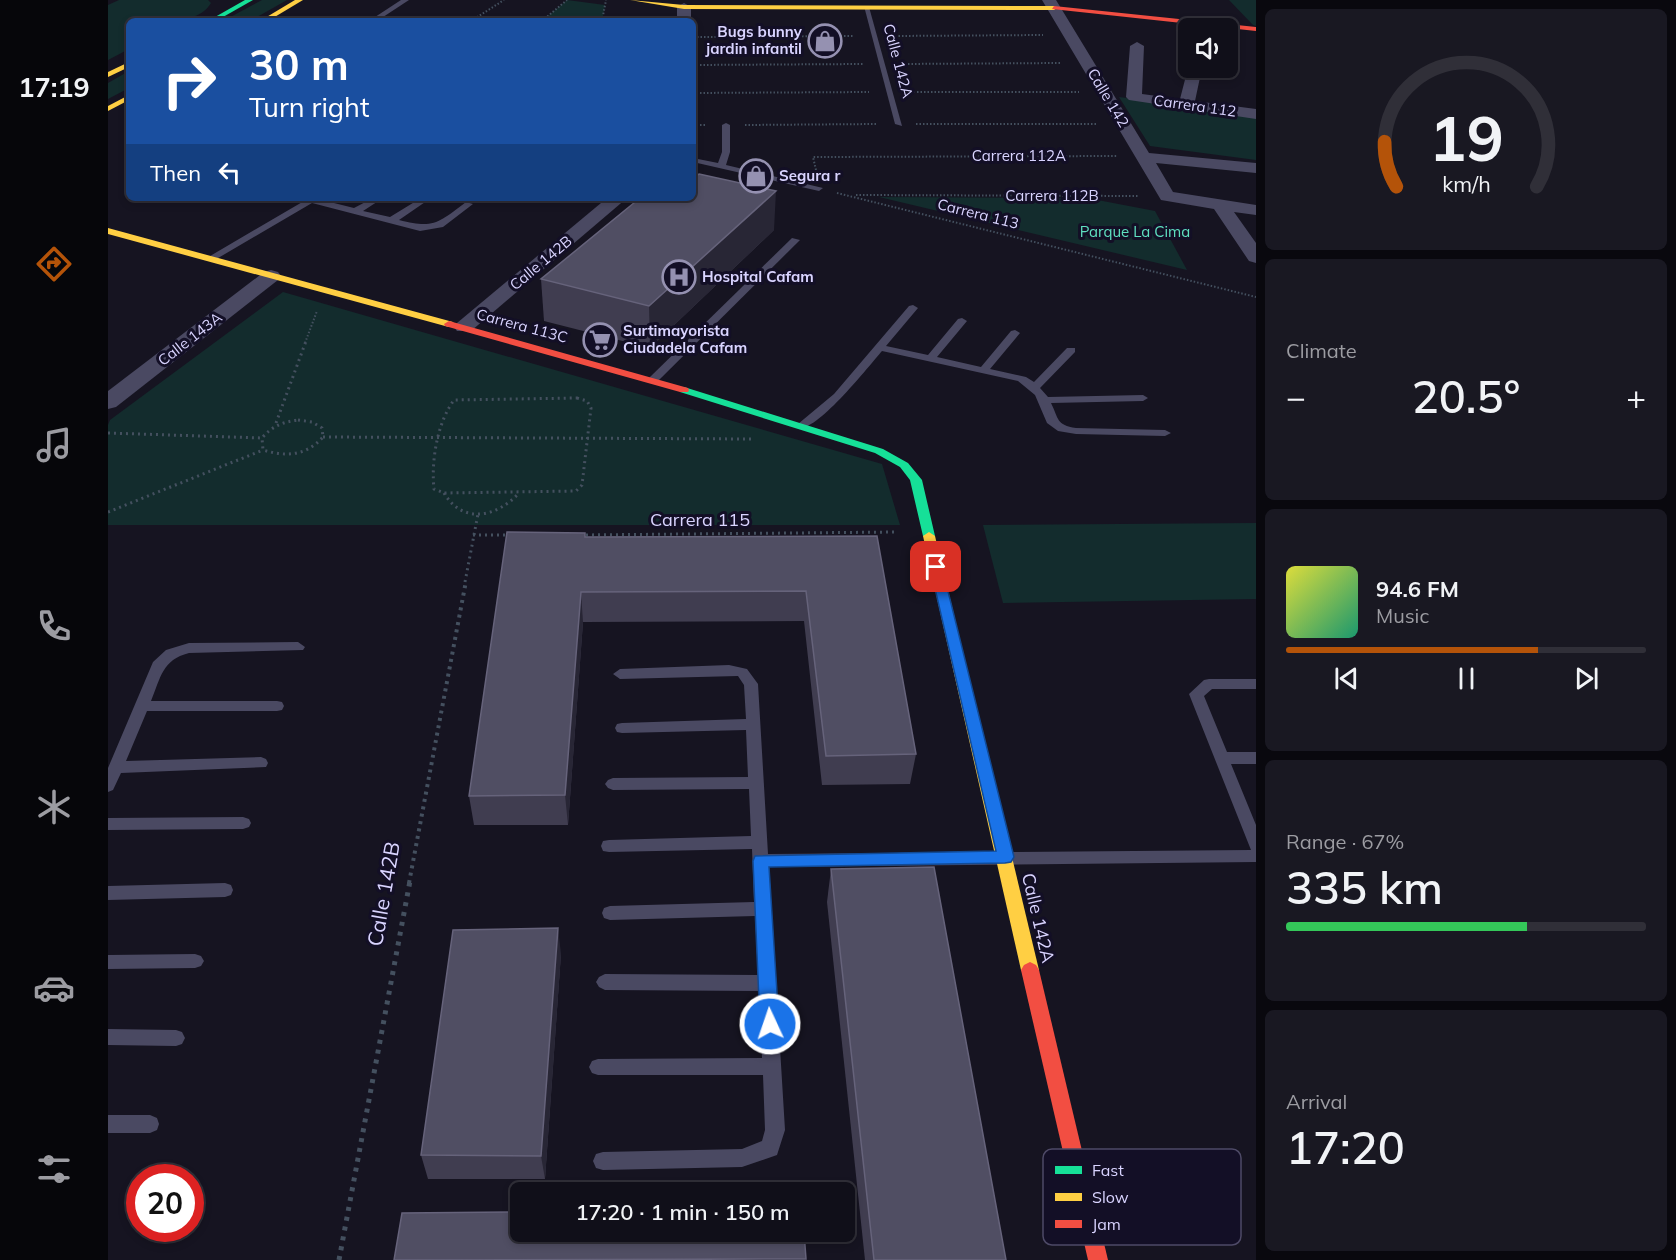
<!DOCTYPE html>
<meta charset="utf-8">
<style>
body{margin:0;font-family:Mulish,sans-serif;background:#191822;color:#f1f3f6;height:100vh;display:flex;flex-direction:column;font-size:22px;white-space:nowrap}
*{box-sizing:border-box;margin:0}
p{font-size:20px;color:#9c9ca2}
.icon{flex:none;width:33px;height:33px;fill:none;stroke:currentColor;stroke-width:2;stroke-linecap:round;stroke-linejoin:round}
.map{position:relative;flex:1;overflow:hidden}
.drawer{display:flex;flex-direction:column;gap:9px;padding:9px;background:#09080e;width:420px}
.drawer>*{flex:none}
.hud{position:absolute;left:18px;top:18px;width:570px;height:183px;border-radius:9px;box-shadow:0 3px 9px #0003,0 0 0 2px #302f38;background:#1a4fa0;color:#fff;overflow:hidden}
.buttons{position:absolute;left:1070px;top:18px;display:grid;gap:12px}
.buttons a{display:grid;place-items:center;width:60px;height:60px;border-radius:9px;background:#100f19;box-shadow:0 3px 9px #0003,0 0 0 2px #302f38;font-size:30px}
.speed{position:absolute;left:18px;top:1164px;display:flex;gap:12px;font-size:30px;font-weight:700;text-align:center}
.speed>*{display:grid;place-content:center;width:78px;height:78px;border-radius:50%;background:#100f19;box-shadow:0 3px 9px #0003,0 0 0 2px #302f38;line-height:1}
.speed .limit{border:9px solid #d22;background:#fff;color:#111}
.pin{position:absolute;display:grid;place-items:center;width:51px;height:51px;color:#fff;margin:-26px;border-radius:12px;box-shadow:0 3px 9px #0006}
.me{position:absolute;width:66px;margin:-33px;rotate:357deg;stroke-linejoin:round;filter:drop-shadow(0 0 4px #0008)}
.turn{display:flex;align-items:center;gap:21px;height:126px;padding:0 24px;font-size:27px}
.turn .icon{width:78px;height:78px;stroke-width:2.5}
.turn b{display:block;font-size:42px;line-height:51px}
.then{display:flex;align-items:center;height:57px;padding:0 24px;background:#0003;gap:12px;font-size:22px}
.big{font-size:45px;font-weight:600;line-height:1.1}
.drawer .tile{flex:1;display:flex;flex-direction:column;justify-content:center;gap:9px;min-width:0;padding:0 21px;border-radius:9px;background:#191822}
.drawer .dial{align-items:center;gap:0}
.dial svg{height:156px;overflow:visible;fill:none;stroke:#302f38;stroke-width:7;stroke-linecap:round;text-anchor:middle}
.dial text{fill:#f1f3f6;stroke:none}
.song{display:flex;align-items:center;gap:18px}
.cover{width:72px;height:72px;border-radius:9px;background:linear-gradient(135deg,hsl(60 70% 55%),hsl(160 70% 35%))}
.played{height:6px;border-radius:3px;background:linear-gradient(90deg,#b45309 70%,#302f38 70%)}
.keys{display:flex;justify-content:space-around;direction:ltr}
.heat{display:flex;justify-content:space-between;align-items:center;font-size:33px;direction:ltr}
.charge{height:9px;border-radius:4px;background:linear-gradient(90deg,#34c759 67%,#302f38 0)}
.trip{position:absolute;left:402px;top:1182px;width:345px;height:60px;border-radius:9px;background:#100f19;box-shadow:0 3px 9px #0003,0 0 0 2px #302f38;font-weight:600;line-height:60px;text-align:center}
main{display:flex;flex:1;min-height:0}
.menu{display:flex;flex-direction:column;width:108px;justify-content:space-around;align-items:center;background:#06060a;color:#9c9ca2}
.menu .icon{width:42px;height:42px}
.menu .selected{color:#b45309}
.menu b{font-size:27px;color:#f1f3f6}
.map>svg:first-child{display:block}
.green{fill:#132c2d}
.lines{fill:none;stroke-linecap:round;stroke-linejoin:round}
.path-far3{stroke:#44505f;stroke-width:2;stroke-dasharray:1.5 2;stroke-linecap:butt}
.path-far2{stroke:#44505f;stroke-width:3;stroke-dasharray:2 4;stroke-linecap:butt}
.path-far1{stroke:#44505f;stroke-width:4;stroke-dasharray:3 4.5;stroke-linecap:butt}
.path{stroke:#44505f;stroke-width:5;stroke-dasharray:4 6;stroke-linecap:butt}
.lane{fill:#4a4962;fill-rule:evenodd}
.street{fill:#4a4962;fill-rule:evenodd}
.fast{fill:#16e098;fill-rule:evenodd}
.slow{fill:#ffcf43;fill-rule:evenodd}
.jam{fill:#f24e42;fill-rule:evenodd}
.wall{fill:#403d50}
.shaded-wall{fill:#282635}
.building{fill:#504e63;stroke:#66637b;stroke-width:1.5}
.route{fill:#1a73e8;stroke:#114b97;stroke-width:1.5}
.labels{text-anchor:middle;stroke-width:6;stroke-linejoin:round;paint-order:stroke}
.far-poi-label{font-size:15px;font-weight:bold;fill:#d9d4ff;stroke:#130f26;text-anchor:start}
.far-street-label{font-size:15px;fill:#d9d4ff;stroke:#130f26}
.far-park-label{font-size:15px;fill:#5fe0c0;stroke:#130f26}
.street-label{font-size:18px;fill:#d9d4ff;stroke:#130f26}
.near-street-label{font-size:21px;fill:#d9d4ff;stroke:#130f26}
.key{fill:#130f26;stroke:#4e4a67;stroke-width:1.5}
.key-label{font-size:16px;fill:#d9d4ff}
</style>
<main>
<nav class="menu">
<b>17:19</b>
<svg class="icon selected" aria-label="directions" viewBox="0 0 24 24"><path d="M12 3l9 9-9 9-9-9zM9 14v-3h6M13 9l2 2-2 2"/></svg>
<svg class="icon" aria-label="music" viewBox="0 0 24 24"><path d="M9 18V5l10-2v13"/><circle cx="6" cy="18" r="3"/><circle cx="16" cy="16" r="3"/></svg>
<svg class="icon" aria-label="phone" viewBox="0 0 24 24"><path d="M5 4h4l2 5-3 2q2 4 5 5l2-3 5 2v4C11 20 4 13 5 4z"/></svg>
<svg class="icon" aria-label="climate" viewBox="0 0 24 24"><path d="M12 3v18M4 7l16 10M4 17L20 7"/></svg>
<svg class="icon" aria-label="car" viewBox="0 0 24 24"><path d="M5 17H2v-5l4-1 3-4h7l3 4 3 1v5h-3M9 17h6M6 11h13"/><circle cx="7" cy="17" r="2"/><circle cx="17" cy="17" r="2"/></svg>
<svg class="icon" aria-label="filters" viewBox="0 0 24 24"><path d="M4 7h16M4 17h16"/><circle cx="9" cy="7" r="2"/><circle cx="15" cy="17" r="2"/></svg>
</nav>
<div class="map">
<svg width="1148" height="1260" viewBox="0 0 1148 1260">
<rect width="100%" height="100%" fill="#161421"/>
<g class="green">
<path d="M11,0H100L103,3C89,27 44,21 21,21V49L0,60V5Z"/>
<path d="M154,0H179L142,21H115Z"/>
<path d="M459,0L497,5L494,21H434Z"/>
<path d="M1121,0H1148V26L1145,25Z"/>
<path d="M21,71V88L0,99V83Z"/>
<path d="M1011,97L1148,115V160L1042,146Z"/>
<path d="M771,197L979,198L1047,211L1079,270Z"/>
<path d="M175,292L774,464L792,525H0V425L2,420Z"/>
<path d="M1148,523V599L895,603L875,525Z"/>
</g>
<g class="lines">
<g class="path-far3">
<path d="M363,21L396,0"/>
<path d="M434,21L459,0"/>
<path d="M494,21L498,0"/>
<path d="M787,36L935,35"/>
<path d="M589,37L746,36"/>
<path d="M793,64L953,63"/>
<path d="M585,65L755,64"/>
<path d="M802,92H971"/>
<path d="M585,93L761,92"/>
<path d="M808,124H989"/>
<path d="M585,125H599"/>
<path d="M637,125L770,124"/>
<path d="M708,170L705,157L1009,156"/>
<path d="M729,193L1148,297"/>
<path d="M748,195L1031,196"/>
<path d="M197,343L209,311"/>
</g>
<g class="path-far2">
<path d="M469,398L479,401L483,408L474,485L468,491L336,493L326,489C323,462 329,423 346,400Z"/>
<path d="M190,420L204,422L214,428L215,437C198,456 178,457 155,450L154,438C164,426 175,422 190,420Z"/>
<path d="M168,423L198,341"/>
<path d="M0,433L154,438"/>
<path d="M215,437L644,439"/>
<path d="M336,493C355,525 389,517 411,493"/>
<path d="M0,512L155,450"/>
<path d="M365,535H402"/>
<path d="M472,535L789,532"/>
<path d="M357,582L370,514"/>
</g>
<path class="path-far1" d="M301,883L358,581"/>
<path class="path" d="M231,1260L302,881"/>
<g class="lane">
<path d="M293,0H301L269,21H261Z"/>
<path d="M756,6L761,7L794,126L787,124Z"/>
<path d="M618,123L622,125V152L618,165L715,188L711,191L585,162V158L610,163L614,152V125Z"/>
<path d="M192,198H206L246,208L265,198H275L255,211L282,217L313,198H323L291,220C326,229 330,223 358,202L365,204L335,227L312,231L204,203L105,261L97,259L196,201Z"/>
<path d="M684,238L692,240L549,382H541V378Z"/>
<path d="M805,305L810,308L778,346L820,355L850,319L854,318L859,321L829,357L873,367L903,331L907,330L912,333L882,369L918,377L926,382L959,348H967V352L932,388L940,397L1035,395L1040,398L1035,401L943,403C951,419 948,425 968,428L1057,430L1063,433L1057,436L968,434L950,431L939,423L927,395L910,381L774,351C760,367 709,432 690,428V424L726,394L801,306Z"/>
<path d="M190,642L197,647L195,650L81,653C54,660 53,677 43,701H169L174,702L176,706L174,710L169,711H39L18,761L153,757L158,759L160,763L158,767L13,773L5,790L0,792V768L45,662L58,650L81,643Z"/>
<path d="M621,665L639,669L650,684L660,854L1143,850L1081,694L1096,680L1101,679H1148V689H1104L1096,696L1119,752H1148V764H1123L1148,825V862L661,867L677,1130L669,1155L634,1167L495,1170L488,1168L485,1161L488,1154L495,1152L634,1149L654,1141L657,1130L655,1075H490L484,1073L481,1067L484,1061L490,1059L654,1058L651,991L497,990L491,987L488,982L491,977L497,974L650,975L647,916L502,920L496,918L494,913L496,908L502,906L646,902L644,849L501,852L495,851L493,846L495,841L501,840L643,836L641,789L505,790L500,788L497,784L500,780L505,778L640,777L638,730L514,733L509,732L507,728L509,724L514,723L638,719L636,685L630,676L512,679L505,674L512,669Z"/>
<path d="M135,817L141,819L143,823L141,827L135,829L0,830V818Z"/>
<path d="M117,883L123,885L125,890L123,895L117,897L0,900V886Z"/>
<path d="M87,954L93,956L96,961L93,966L87,968L0,969V955Z"/>
<path d="M0,1029L68,1030L74,1032L77,1038L74,1044L68,1046L0,1045Z"/>
<path d="M0,1115H42L49,1118L51,1124L49,1130L42,1133H0Z"/>
</g>
<g class="street">
<path d="M934,0H948L1041,153L1148,163V173L1048,163L1065,192L1148,205V215L1126,212L1148,243V263L1141,261L1106,209L1053,200Z"/>
<path d="M576,3L583,7V21H569V7Z"/>
<path d="M1029,42L1036,46L1034,94L1072,99L1080,68H1094L1087,101L1148,109V119L1021,100L1018,97L1022,46Z"/>
<path d="M499,198H519L363,331H349L346,327L349,323Z"/>
<path d="M163,270L170,272L173,276L170,280L8,407L0,409V391L156,272Z"/>
</g>
<g class="fast">
<path d="M137,0H145L108,21H100Z"/>
<path d="M576,387L775,449L800,463L814,480L827,536L821,540L815,536L802,480L792,467L767,453L572,392L571,390Z"/>
</g>
<g class="slow">
<path d="M187,0H195L160,21H152Z"/>
<path d="M522,0L576,5L946,6L949,8L946,10L576,9Z"/>
<path d="M21,62V67L0,77V72Z"/>
<path d="M21,95V100L0,111V106Z"/>
<path d="M0,228L345,322L346,324L341,327L337,326L0,234Z"/>
<path d="M821,532L827,536L931,970L928,975L922,978L916,975L913,970L815,536Z"/>
</g>
<g class="jam">
<path d="M946,6L1148,27V31L944,9Z"/>
<path d="M341,321L580,388L581,390L580,392H572L337,326L336,324Z"/>
<path d="M922,962L928,965L931,970L1000,1260H980L913,970L916,965Z"/>
</g>
</g>
<g class="wall">
<path d="M666,230L542,348L436,321L433,279Z"/>
<path d="M769,536L808,754L802,784L714,785L696,621L475,622L460,825H366L361,796L477,537Z"/>
<path d="M723,869L898,1260H757L719,902Z"/>
<path d="M453,954L437,1179H320L313,1155Z"/>
</g>
<g class="shaded-wall">
<path d="M668,191L666,230L542,348L541,306Z"/>
<path d="M473,592L475,622L460,825L457,795Z"/>
<path d="M450,928L453,954L437,1179L433,1156Z"/>
</g>
<g class="building">
<path d="M591,174L668,191L541,306L433,279L532,198H585V179Z"/>
<path d="M399,532L477,533V537L769,536L808,754L718,756L698,591L473,592L457,795L361,796Z"/>
<path d="M826,867L898,1260H766L723,869Z"/>
<path d="M450,928L433,1156L313,1155L345,930Z"/>
<path d="M412,1212V1232H696L698,1259L286,1260L294,1213Z"/>
</g>
<path class="route" d="M828,563L834,567L906,857L903,862L897,863L661,867L671,1024L668,1030L662,1032L655,1030L652,1024L645,861L647,856L888,851L822,567Z"/>
<defs>
<g id="shop-ring" transform="scale(1.725)"><circle r="9.5" fill="#130f26" stroke="#9591b1" stroke-width="1.5"/><path d="M-5-2.5h2.3a2.7 3.5 0 0 1 5.4 0H5L5.5 6h-11ZM-1.5-2.5h3a1.5 2.3 0 0 0-3 0Z" fill="#9591b1"/></g>
<g id="hospital-ring" transform="scale(1.725)"><circle r="9.5" fill="#130f26" stroke="#9591b1" stroke-width="1.5"/><path d="M-5-5h3v3.5h4V-5h3V5h-3V1.5h-4V5h-3Z" fill="#9591b1"/></g>
<g id="supermarket-ring" transform="scale(1.725)"><circle r="9.5" fill="#130f26" stroke="#9591b1" stroke-width="1.5"/><path d="M-6-5.5h2.5l.6 2H6L4.5 2H-2.5L-4.4-4H-6ZM-1.5 3.2a1.3 1.3 0 1 0 .1 0ZM3 3.2a1.3 1.3 0 1 0 .1 0Z" fill="#9591b1"/></g>
</defs>
<g fill-rule="evenodd">
<use href="#shop-ring" x="717" y="41"/>
<use href="#shop-ring" x="648" y="176"/>
<use href="#hospital-ring" x="571" y="277"/>
<use href="#supermarket-ring" x="492" y="340"/>
</g>
<g class="labels">
<g class="far-poi-label">
<text x="694" y="37" text-anchor="end">Bugs bunny<tspan x="694" dy="17">jardin infantil</tspan></text>
<text x="671" y="181">Segura r</text>
<text x="594" y="282">Hospital Cafam</text>
<text x="515" y="336">Surtimayorista<tspan x="515" dy="17">Ciudadela Cafam</tspan></text>
</g>
<g class="far-street-label">
<text transform="translate(790 61) rotate(75)" y="5">Calle 142A</text>
<text transform="translate(1000 98) rotate(59)" y="5">Calle 142</text>
<text transform="translate(1087 106) rotate(8)" y="5">Carrera 112</text>
<text x="911" y="161">Carrera 112A</text>
<text x="944" y="201">Carrera 112B</text>
<text transform="translate(870 214) rotate(14)" y="5">Carrera 113</text>
<text transform="translate(433 263) rotate(-40)" y="5">Calle 142B</text>
<text transform="translate(414 326) rotate(15)" y="5">Carrera 113C</text>
<text transform="translate(82 339) rotate(-38)" y="5">Calle 143A</text>
</g>
<g class="far-park-label">
<text x="1027" y="237">Parque La Cima</text>
</g>
<g class="street-label">
<text x="592" y="526">Carrera 115</text>
<text transform="translate(930 918) rotate(77)" y="6">Calle 142A</text>
</g>
<g class="near-street-label">
<text transform="translate(276 894) rotate(-80)" y="7">Calle 142B</text>
</g>
</g>
<rect x="935" y="1149" width="198" height="96" rx="9" class="key"/>
<rect x="947" y="1166" width="27" height="8" fill="#16e098"/>
<rect x="947" y="1193" width="27" height="8" fill="#ffcf43"/>
<rect x="947" y="1220" width="27" height="8" fill="#f24e42"/>
<g class="key-label">
<text x="984" y="1176">Fast</text>
<text x="984" y="1203">Slow</text>
<text x="984" y="1230">Jam</text>
</g>
</svg>
<div class="buttons">
<a><svg class="icon" aria-label="sound" viewBox="0 0 24 24"><path d="M4 9h4l5-4v14l-5-4H4zM17 9q2 3 0 6"/></svg></a>
</div>
<div class="speed"><div class="limit">20</div></div>
<div class="pin" style="left:828px;top:567px;background:#d93025"><svg class="icon" aria-label="arrive" viewBox="0 0 24 24"><path d="M6 21V4h12l-3 4 3 4H6"/></svg></div>
<svg class="me" style="left:662px;top:1024px" viewBox="-20 -20 40 40"><circle r="17" fill="#1a73e8" stroke="#fff" stroke-width="3"/><path d="M0-11L8 9 0 5-8 9z" fill="#fff"/></svg>
<div class="trip">17:20 · 1 min · 150 m</div>
<div class="hud">
<div class="turn"><svg class="icon" aria-label="right" viewBox="0 0 24 24"><path d="M7 20v-9h11M14 6l5 5-5 5"/></svg><div><b>30 m</b>Turn right</div></div>
<div class="then">Then<svg class="icon" aria-label="left" viewBox="0 0 24 24"><path d="M17 20v-9H6M10 6l-5 5 5 5"/></svg></div>
</div>
</div>
<section class="drawer">
<div class="tile dial"><svg viewBox="0 0 100 80">
<path d="M14 69A42 42 0 1 1 86 69"/>
<path d="M14 69A42 42 0 0 1 8 46" stroke="#b45309"/>
<text x="50" y="56" font-size="32" font-weight="700">19</text>
<text x="50" y="72" font-size="11">km/h</text>
</svg></div>
<div class="tile"><p>Climate</p>
<div class="heat"><a>−</a><b class="big">20.5°</b><a>+</a></div>
</div>
<div class="tile">
<div class="song"><i class="cover"></i><div><b>94.6 FM</b><p>Music</p></div></div>
<div class="played"></div>
<div class="keys"><svg class="icon" aria-label="previous" viewBox="0 0 24 24"><path d="M18 5L8 12l10 7zM5 5v14"/></svg><svg class="icon" aria-label="pause" viewBox="0 0 24 24"><path d="M8 5v14M16 5v14"/></svg><svg class="icon" aria-label="next" viewBox="0 0 24 24"><path d="M6 5l10 7-10 7zM19 5v14"/></svg></div>
</div>
<div class="tile"><p>Range · 67%</p><b class="big">335 km</b><div class="charge"></div></div>
<div class="tile"><p>Arrival</p><b class="big">17:20</b></div>
</section>
</main>
